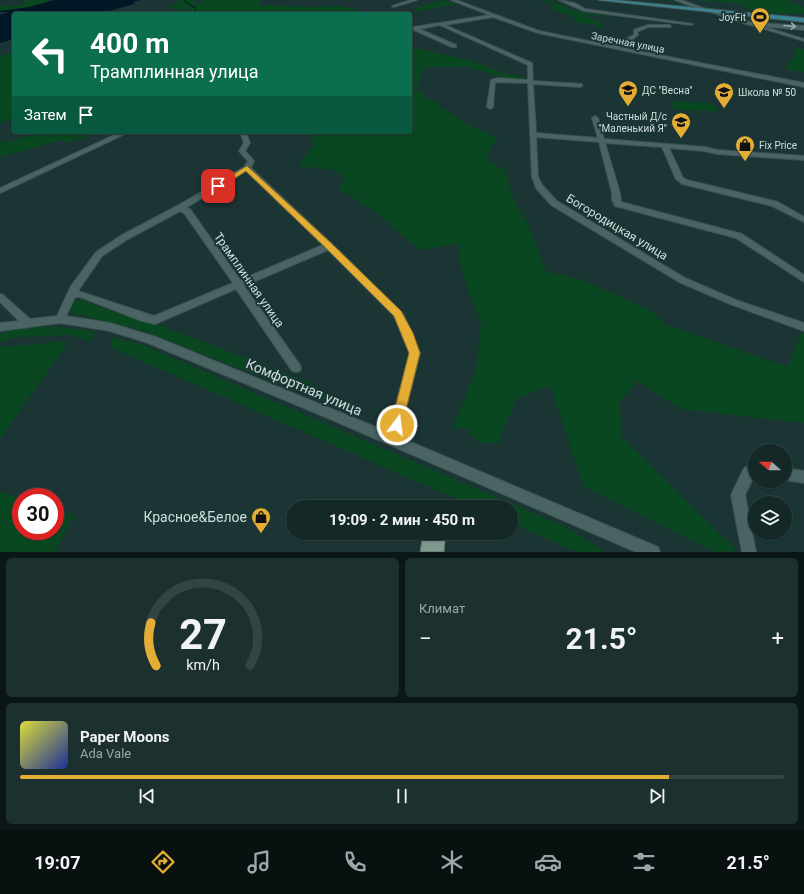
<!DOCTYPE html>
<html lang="ru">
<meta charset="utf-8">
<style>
body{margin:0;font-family:Roboto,sans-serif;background:#1d3030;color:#f1f3f6;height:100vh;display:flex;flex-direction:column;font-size:15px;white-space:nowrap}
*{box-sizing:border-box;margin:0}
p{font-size:13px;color:#9da6a8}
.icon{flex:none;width:22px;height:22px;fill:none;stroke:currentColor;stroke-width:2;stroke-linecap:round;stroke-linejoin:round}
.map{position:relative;height:552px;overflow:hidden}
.sheet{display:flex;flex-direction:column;gap:6px;padding:6px;background:#0b1616;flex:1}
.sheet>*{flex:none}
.top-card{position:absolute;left:12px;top:12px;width:400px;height:122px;border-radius:4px;box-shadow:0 1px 3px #0004,0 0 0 1px #334445;background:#0b6e4f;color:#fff;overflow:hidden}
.needle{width:26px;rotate:291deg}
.fabs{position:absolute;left:748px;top:444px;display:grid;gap:8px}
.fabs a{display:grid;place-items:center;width:44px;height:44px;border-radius:50%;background:#142828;box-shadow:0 1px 3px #0004,0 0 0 1px #334445;font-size:20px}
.speed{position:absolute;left:12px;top:488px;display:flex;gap:8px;font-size:20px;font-weight:700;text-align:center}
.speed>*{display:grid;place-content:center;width:52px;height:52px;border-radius:50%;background:#142828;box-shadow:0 1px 3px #0004,0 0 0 1px #334445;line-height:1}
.speed .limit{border:6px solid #d22;background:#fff;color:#111}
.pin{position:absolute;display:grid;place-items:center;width:34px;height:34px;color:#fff;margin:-17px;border-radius:8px;box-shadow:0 2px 6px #0006}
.me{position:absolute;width:44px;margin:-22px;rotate:15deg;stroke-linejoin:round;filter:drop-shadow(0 0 3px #0008)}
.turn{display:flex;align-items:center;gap:14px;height:84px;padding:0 12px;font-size:18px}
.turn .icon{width:52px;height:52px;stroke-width:2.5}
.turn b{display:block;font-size:28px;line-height:34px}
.then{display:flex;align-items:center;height:38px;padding:0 12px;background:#0003;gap:8px;font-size:15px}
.big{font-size:30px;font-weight:700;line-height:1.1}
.sheet .tile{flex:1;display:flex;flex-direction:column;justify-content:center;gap:6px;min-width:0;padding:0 14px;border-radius:6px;background:#1d3030}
.sheet .dial{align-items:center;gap:0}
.dial svg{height:104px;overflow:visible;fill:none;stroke:#334445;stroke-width:7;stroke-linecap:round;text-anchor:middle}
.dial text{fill:#f1f3f6;stroke:none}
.song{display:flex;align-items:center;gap:12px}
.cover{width:48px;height:48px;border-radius:6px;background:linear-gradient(135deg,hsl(60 70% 55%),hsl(230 70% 35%))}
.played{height:4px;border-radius:2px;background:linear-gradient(90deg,#e4ae35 85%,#334445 85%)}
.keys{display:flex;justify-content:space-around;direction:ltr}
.heat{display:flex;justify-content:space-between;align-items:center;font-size:22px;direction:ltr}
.sheet .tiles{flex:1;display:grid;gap:6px;grid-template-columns:1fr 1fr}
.tile:last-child{grid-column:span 2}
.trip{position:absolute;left:286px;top:500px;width:232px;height:40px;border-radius:20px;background:#142828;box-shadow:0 1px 3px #0004,0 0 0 1px #334445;font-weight:700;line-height:40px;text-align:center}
.menu{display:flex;height:64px;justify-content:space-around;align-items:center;background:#081010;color:#9da6a8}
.menu .icon{width:28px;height:28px}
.menu .on{color:#e4ae35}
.menu b{font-size:18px;color:#f1f3f6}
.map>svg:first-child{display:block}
.green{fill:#08471f}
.water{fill:#021725}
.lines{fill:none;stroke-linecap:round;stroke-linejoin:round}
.stream{stroke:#021725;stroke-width:1}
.building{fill:#7f9990;stroke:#596b65}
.street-casing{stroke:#3c5352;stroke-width:2}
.secondary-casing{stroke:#3c5352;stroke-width:2}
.primary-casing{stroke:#3c5352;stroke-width:2}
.street{fill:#4a6464;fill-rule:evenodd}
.secondary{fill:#4a6464;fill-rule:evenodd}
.primary{fill:#3c8391;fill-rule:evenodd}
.oneway{stroke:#9aaead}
.route{fill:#e4ae35;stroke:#947122}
.labels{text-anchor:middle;stroke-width:4;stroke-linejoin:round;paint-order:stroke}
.far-poi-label{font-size:10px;fill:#d0dfde;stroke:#1b3535;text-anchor:start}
.far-street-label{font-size:10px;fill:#d0dfde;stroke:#1b3535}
.street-label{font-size:12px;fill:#d0dfde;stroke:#1b3535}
.near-street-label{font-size:14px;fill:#d0dfde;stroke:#1b3535}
.near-poi-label{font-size:14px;fill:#d0dfde;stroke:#1b3535;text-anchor:end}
</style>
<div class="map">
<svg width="804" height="552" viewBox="0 0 804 552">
<rect width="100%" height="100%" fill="#1b3535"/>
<g class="green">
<path d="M22,0H54L29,7L0,11V5L10,7L28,2Z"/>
<path d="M177,0H195L194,2L197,3C190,9 177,11 169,7L178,2L179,1Z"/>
<path d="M205,0H260L258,5L313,7L339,6L359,10L347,14H164L192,8Z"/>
<path d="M444,0L455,3V4L417,12L415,9L418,7Z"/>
<path d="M542,0H547L578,12L613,17L582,15L599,21L597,23L604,25L598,28L595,25L579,23L571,16L554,10L551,5Z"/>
<path d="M697,0H786L804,7V14L791,13L776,14L743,8L746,5Z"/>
<path d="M410,48L420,49L472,61L506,74L524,77L523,79H507L470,67H425L416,89L461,121L497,138L487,154L490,163L505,170L514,201L528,223L546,271L583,280L650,310L664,324L788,367L801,333L804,334V423L681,409L637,381L620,402L621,436L737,551L715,552L583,486L550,386L517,398L498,443H479L465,428L452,429L476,370L481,323L472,300L459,261L460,244L419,250L379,215L338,188L346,180L333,170L298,166L314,144L310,132H410Z"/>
<path d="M791,49H804V72L785,69L796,54Z"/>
<path d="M14,52V117L0,124V56Z"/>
<path d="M671,101L709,103L714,105L718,111L679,110L672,107Z"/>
<path d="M43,132H85L86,137L65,143L61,140L9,155L0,156V140L4,143L25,136L28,137Z"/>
<path d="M79,299L107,310L162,326L313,384L338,403L307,395L144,331L72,313V304Z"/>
<path d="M49,326L94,331L91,341L70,335L16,337L0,342V334L7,331Z"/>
<path d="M111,337L145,346L568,528L604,552H577L511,523V507H475L112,348Z"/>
<path d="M69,341L0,439V347Z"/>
<path d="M0,492L21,498V531H55V509L74,515L55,552H0Z"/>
</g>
<path class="water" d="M54,0H140L133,2L134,4L99,14H14V39L0,43V15L9,12H0V11L29,7Z"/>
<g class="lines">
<path class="stream" d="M185,0V2L196,8L193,14"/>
</g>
<path class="building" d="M423,533H446L444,552H420Z"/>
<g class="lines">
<g class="street-casing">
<g id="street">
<path d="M411,0H417L394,7L392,6Z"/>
<path d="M451,0H456L539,31L613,46L632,36L634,35V30L648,25H670L671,27H648L637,32L638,35L632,40L618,47L804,83V87L538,33L493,17L445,25L532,63L533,81L582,84V86L580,87L533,84L536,133L598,138L592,118L595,116L598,118L604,139L705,147L717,150L804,156V160L717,154L705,151L669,148L683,178L687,180L778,202L804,217V222L772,206L682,184L676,179L662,147L605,143L620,193L621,202L742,234L804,275V282L736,238L615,206L612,200V193L599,142L536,137L538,177L542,185L557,201L685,278L736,300L804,323V331L730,304L679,282L551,205L536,188L532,177L528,83L495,82L493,107L490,109L487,107L491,80L497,78L528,80V65L440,25L419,29L456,45V47H452L414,30H410V28L414,27L490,15Z"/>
<path d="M559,0L574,3L585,9L693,24L691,25L584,11Z"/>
<path d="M749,22L804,39V41L748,24Z"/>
<path d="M121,132H129L0,193V188Z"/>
<path d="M240,132H246L250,143L245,151L254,161L251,168L332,244L403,314L420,353L399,437L658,547L660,552H636L330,419L148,343L110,331L60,323L0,331V323L19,321L0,302V294L3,295L30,319L57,316L71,286L96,252L122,235L177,206L244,167L248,161L239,151L244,143ZM246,171L323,245L240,280L190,209L186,208ZM180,211L184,213L233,283L154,316L78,291L102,256L128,239ZM328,250L394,316L410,353L388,432L156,337L110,323L66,316L75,297H80L142,321L155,324L236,289L292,371L296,372L300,371L301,368L300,365L244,286Z"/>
<path d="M749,466H755V478H753L745,495L756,552H742L731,495L744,468Z"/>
<path d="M785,468L804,471V483L785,480Z"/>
</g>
</g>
<g class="secondary-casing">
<g id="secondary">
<path d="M675,0H681L706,9L702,10Z"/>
<path d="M713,10L750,22L804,26V30L749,25L711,12Z"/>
</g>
</g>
<g class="primary-casing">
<path id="primary" d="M598,0H614L804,18V22Z"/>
</g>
<use href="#street" class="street"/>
<use href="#secondary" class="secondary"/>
<use href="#primary" class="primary"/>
</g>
<defs><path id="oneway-shaft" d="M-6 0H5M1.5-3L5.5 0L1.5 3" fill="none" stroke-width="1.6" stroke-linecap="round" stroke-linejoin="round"/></defs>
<use class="oneway" href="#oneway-shaft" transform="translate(790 26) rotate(5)"/>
<path class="route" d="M247,166L332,244L401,311L413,333L420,353L401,429L397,430L392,429L391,425L409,353L394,316L326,248L246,171L221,187H215L214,186Z"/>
<defs>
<g id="stadium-pin" transform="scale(1)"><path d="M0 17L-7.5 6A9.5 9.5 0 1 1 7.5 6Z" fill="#e4ae35" stroke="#1b3535"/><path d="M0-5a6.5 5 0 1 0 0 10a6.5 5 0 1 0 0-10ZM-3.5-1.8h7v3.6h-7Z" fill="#111"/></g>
<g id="school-pin" transform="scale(1)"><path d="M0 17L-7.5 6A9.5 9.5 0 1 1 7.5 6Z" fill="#e4ae35" stroke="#1b3535"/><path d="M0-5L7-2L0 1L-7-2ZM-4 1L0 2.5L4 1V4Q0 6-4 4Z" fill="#111"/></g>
<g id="shop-pin" transform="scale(1)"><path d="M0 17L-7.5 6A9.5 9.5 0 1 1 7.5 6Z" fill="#e4ae35" stroke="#1b3535"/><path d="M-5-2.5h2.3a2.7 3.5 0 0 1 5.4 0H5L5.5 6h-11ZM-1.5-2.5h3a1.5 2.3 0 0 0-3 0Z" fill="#111"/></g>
</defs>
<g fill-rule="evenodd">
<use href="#stadium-pin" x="760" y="17"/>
<use href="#school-pin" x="628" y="90"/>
<use href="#school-pin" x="724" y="92"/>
<use href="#school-pin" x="681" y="122"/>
<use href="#shop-pin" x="745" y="145"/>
<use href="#shop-pin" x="261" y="517"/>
</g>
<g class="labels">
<g class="far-poi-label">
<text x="746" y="21" text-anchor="end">JoyFit</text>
<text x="642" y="94">ДС "Весна"</text>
<text x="738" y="96">Школа № 50</text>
<text x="667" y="120" text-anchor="end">Частный Д/с<tspan x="667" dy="12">"Маленький Я"</tspan></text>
<text x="759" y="149">Fix Price</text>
</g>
<g class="far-street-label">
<text transform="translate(628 42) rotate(11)" y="4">Заречная улица</text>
</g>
<g class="street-label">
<text transform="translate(617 227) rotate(31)" y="4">Богородицкая улица</text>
<text transform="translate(249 280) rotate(55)" y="4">Трамплинная улица</text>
</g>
<g class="near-street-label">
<text transform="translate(304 387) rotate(23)" y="5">Комфортная улица</text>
</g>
<g class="near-poi-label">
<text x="247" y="522">Красное&amp;Белое</text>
</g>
</g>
</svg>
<div class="fabs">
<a><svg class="needle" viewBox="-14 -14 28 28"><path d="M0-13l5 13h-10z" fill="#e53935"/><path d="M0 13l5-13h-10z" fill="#9da6a8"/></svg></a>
<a><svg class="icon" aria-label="layers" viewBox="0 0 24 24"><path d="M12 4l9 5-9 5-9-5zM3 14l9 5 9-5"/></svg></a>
</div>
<div class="speed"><div class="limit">30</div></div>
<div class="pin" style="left:218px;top:186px;background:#d93025"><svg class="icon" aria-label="arrive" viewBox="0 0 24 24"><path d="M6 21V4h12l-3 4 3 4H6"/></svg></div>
<svg class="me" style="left:397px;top:425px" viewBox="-20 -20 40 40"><circle r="17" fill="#e4ae35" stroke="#fff" stroke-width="3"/><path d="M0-11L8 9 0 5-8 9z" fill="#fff"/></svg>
<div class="trip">19:09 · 2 мин · 450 m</div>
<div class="top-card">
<div class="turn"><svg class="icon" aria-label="left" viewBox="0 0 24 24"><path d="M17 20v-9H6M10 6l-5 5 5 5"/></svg><div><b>400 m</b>Трамплинная улица</div></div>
<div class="then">Затем<svg class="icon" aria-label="arrive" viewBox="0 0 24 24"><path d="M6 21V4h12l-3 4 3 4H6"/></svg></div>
</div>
</div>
<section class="sheet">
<div class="tiles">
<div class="tile dial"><svg viewBox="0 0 100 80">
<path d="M14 69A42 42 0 1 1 86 69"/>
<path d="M14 69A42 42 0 0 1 10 36" stroke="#e4ae35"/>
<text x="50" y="56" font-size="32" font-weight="700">27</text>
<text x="50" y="72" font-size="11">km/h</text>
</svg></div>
<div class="tile"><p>Климат</p>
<div class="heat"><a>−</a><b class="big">21.5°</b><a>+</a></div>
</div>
<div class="tile">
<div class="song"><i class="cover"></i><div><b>Paper Moons</b><p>Ada Vale</p></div></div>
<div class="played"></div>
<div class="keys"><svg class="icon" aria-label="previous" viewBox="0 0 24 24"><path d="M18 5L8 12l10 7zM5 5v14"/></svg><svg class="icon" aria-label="pause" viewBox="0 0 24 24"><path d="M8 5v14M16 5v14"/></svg><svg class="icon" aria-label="next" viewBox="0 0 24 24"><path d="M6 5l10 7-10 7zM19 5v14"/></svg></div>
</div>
</div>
</section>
<nav class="menu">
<b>19:07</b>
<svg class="icon on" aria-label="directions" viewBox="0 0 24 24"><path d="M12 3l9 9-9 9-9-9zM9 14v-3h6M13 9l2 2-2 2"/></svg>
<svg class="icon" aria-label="music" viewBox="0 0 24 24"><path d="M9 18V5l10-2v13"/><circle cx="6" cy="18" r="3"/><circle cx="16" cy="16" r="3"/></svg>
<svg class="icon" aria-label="phone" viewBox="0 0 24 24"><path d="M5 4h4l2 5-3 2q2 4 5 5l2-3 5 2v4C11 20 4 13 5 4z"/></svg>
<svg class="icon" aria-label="climate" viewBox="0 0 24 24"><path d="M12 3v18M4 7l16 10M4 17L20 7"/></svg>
<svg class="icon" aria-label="car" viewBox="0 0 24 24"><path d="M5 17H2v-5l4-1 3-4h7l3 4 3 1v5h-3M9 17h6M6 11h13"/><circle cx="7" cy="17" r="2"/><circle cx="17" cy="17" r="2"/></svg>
<svg class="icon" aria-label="filters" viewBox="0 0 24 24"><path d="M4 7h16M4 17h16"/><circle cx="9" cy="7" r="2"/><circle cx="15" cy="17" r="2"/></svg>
<b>21.5°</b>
</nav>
